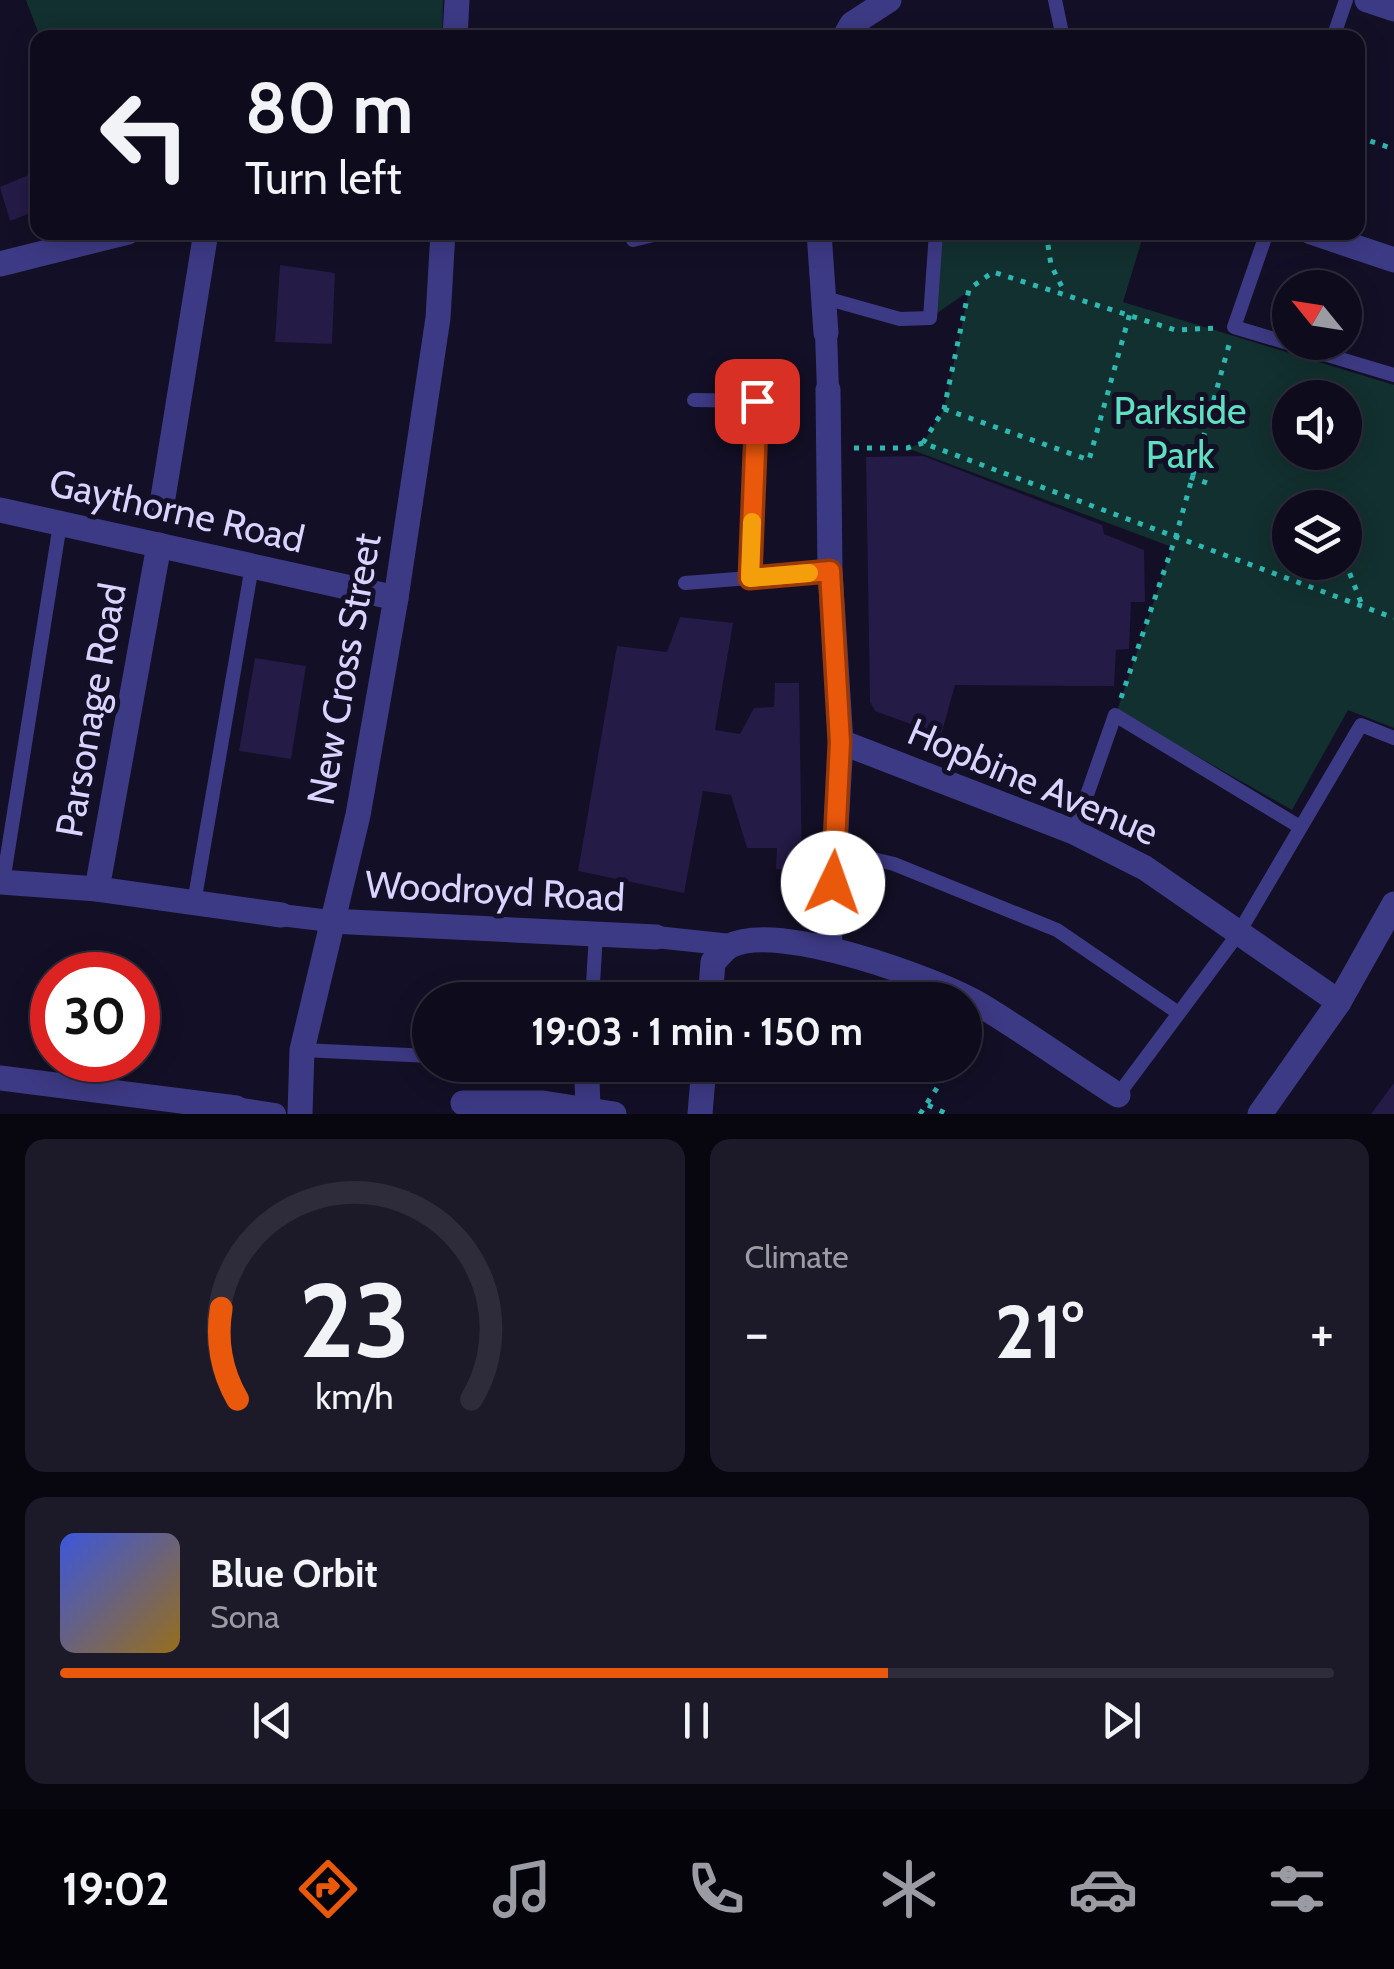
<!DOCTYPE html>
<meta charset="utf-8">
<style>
body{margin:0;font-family:Cabin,sans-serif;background:#1c1929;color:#f1f3f6;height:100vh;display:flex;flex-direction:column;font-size:38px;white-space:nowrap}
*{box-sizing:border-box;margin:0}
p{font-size:32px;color:#9b9ba3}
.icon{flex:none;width:55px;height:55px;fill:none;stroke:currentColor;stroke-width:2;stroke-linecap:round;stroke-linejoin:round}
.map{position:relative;height:1114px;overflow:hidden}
.panel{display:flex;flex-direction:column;gap:25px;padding:25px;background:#08060f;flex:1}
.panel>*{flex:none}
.hud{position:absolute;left:30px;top:30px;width:1335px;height:210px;border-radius:20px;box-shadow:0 5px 25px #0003,0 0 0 2px #2e2b3b;background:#0e0b1c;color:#f1f3f6;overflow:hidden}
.needle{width:65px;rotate:300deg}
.tools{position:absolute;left:1272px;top:270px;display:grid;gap:20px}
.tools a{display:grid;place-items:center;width:90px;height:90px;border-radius:50%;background:#0e0b1c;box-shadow:0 5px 25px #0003,0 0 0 2px #2e2b3b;font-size:50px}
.speed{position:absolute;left:30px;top:952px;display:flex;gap:20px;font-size:50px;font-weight:700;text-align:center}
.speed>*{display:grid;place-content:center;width:130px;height:130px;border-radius:50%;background:#0e0b1c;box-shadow:0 5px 25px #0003,0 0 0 2px #2e2b3b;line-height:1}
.speed .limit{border:15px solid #d22;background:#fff;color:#111}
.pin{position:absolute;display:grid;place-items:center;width:85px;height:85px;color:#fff;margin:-42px;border-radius:20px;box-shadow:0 5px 15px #0006}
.me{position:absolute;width:110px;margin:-55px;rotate:3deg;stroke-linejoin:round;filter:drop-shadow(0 0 8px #0008)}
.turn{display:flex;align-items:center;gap:35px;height:210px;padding:0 50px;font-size:45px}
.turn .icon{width:130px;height:130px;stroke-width:2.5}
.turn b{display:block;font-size:70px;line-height:85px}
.big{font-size:75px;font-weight:700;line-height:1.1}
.panel .widget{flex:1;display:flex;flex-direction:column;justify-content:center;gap:15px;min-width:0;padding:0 35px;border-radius:20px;background:#1c1929}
.panel .dial{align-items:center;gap:0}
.dial svg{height:260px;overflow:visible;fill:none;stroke:#2e2b3b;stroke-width:7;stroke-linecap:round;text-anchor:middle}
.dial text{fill:#f1f3f6;stroke:none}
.song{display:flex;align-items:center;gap:30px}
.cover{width:120px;height:120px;border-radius:15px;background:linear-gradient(135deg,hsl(230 70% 55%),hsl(40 70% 35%))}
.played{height:10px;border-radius:5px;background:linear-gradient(90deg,#ea580c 65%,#2e2b3b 65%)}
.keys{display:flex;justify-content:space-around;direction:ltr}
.heat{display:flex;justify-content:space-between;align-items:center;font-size:55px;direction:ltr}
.panel .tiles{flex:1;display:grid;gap:25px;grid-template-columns:1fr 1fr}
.widget:last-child{grid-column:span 2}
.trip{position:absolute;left:412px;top:982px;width:570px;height:100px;border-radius:50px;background:#0e0b1c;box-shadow:0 5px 25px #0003,0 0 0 2px #2e2b3b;font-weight:700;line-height:100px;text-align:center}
.tab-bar{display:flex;height:160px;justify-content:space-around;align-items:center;background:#06040b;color:#9b9ba3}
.tab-bar .icon{width:70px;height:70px}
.tab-bar .on{color:#ea580c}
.tab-bar b{font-size:45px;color:#f1f3f6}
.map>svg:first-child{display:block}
.green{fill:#12302f;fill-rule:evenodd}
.building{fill:#241b47}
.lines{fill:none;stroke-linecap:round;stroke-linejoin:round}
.path{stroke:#2fb8b0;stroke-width:5;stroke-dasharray:5 8;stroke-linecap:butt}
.service{stroke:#3d3a85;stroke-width:14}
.pedestrian{stroke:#3d3a85;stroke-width:22}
.minor{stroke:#3d3a85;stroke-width:25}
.route-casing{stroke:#983908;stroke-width:25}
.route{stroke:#ea580c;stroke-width:18}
.slow{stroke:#f59e0b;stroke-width:18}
.labels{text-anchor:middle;stroke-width:10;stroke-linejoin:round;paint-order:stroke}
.park-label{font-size:38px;fill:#5fe0c0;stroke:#130f26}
.street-label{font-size:38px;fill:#d9d4ff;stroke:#130f26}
</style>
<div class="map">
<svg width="1394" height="1114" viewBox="0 0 1394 1114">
<rect width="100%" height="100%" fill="#130f26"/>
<g class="green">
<path d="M26,0H443L442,37H40Z"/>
<path d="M936,233H1144L1123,302L1394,385V728L1348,710L1292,810L1117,711L1172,547L907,448L923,443L944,409L969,291L930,318ZM1290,398H1345V452H1290ZM1290,508H1345V562H1290Z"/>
</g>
<g class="building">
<path d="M38,171V210L10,221L0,187Z"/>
<path d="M280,265L335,273L332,344L275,342Z"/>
<path d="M923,456L1102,525L1104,534L1144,550L1145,602H1131L1129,649L1116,650L1114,686L955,685L941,735L875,711L870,702L866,457Z"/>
<path d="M680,617L733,623L715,730L740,734L754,708L774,707L775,683H799L802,870L776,869L777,848H747L731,795L703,791L684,893L578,871L617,646L667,652Z"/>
<path d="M255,658L306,666L291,759L239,751Z"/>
<path d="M1394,1083V1114H1371Z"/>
</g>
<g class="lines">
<g class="path">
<path d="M1358,137L1394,149"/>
<path d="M1046,232L1051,265L1064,291"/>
<path d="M944,409L1089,460L1130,313"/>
<path d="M923,443L944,409L969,289L993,272L1175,330L1217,328"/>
<path d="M854,448H907L923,443L1394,618"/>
<path d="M1190,477L1213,485"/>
<path d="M1345,561L1362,605"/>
<path d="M1121,698L1176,536L1229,345"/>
<path d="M965,1044L973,1030"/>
<path d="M928,1105L947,1114"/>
<path d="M920,1114L952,1065"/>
</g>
<g class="service">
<path d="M1055,0L1063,38"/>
<path d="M1333,38L1346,0"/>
<path d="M1267,232L1234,327L1394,375"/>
<path d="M633,240L666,232"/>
<path d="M825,298L900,319L930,318L936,232"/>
<path d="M694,400L757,401L750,578L830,571"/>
<path d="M685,583L750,578"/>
<path d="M1074,832L1115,715L1300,827"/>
<path d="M835,850L894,864L1057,930L1177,1012"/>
<path d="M3,882L60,524"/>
<path d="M194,903L252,566"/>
<path d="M592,1000L596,934"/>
<path d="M302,1050L430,1056"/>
<path d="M1118,1095L1238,934L1361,725L1394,738"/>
</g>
<g class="pedestrian">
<path d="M826,333L828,390"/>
<path d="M281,915L330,921"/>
<path d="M656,937L731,945"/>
<path d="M236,1108L275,1114"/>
</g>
<g class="minor">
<path d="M1367,0L1394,9"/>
<path d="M455,38L457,0"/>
<path d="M844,38L852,24L889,0"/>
<path d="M819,232L826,333"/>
<path d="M1311,232L1394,260"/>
<path d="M0,264L128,232"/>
<path d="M828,390L830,571L841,742L829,949"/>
<path d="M0,510L396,598"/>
<path d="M161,510L206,232"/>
<path d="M841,742L1074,832L1145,868L1339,1002"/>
<path d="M0,882L97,889L281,915"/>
<path d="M97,889L159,545"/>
<path d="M330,921L656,937"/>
<path d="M710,1000L713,962C718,958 724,949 730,946C777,921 937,979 982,1006C1028,1034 1073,1066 1118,1095"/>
<path d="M0,1078L236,1108"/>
<path d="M587,1080L588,1107"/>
<path d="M463,1103H543L614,1114"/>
<path d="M300,1114L302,1050L358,815L396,598L438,318L443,232"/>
<path d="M700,1114L704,1065"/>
<path d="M1260,1114L1339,1002L1394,904"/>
</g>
</g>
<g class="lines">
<g class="route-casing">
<path id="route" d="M757,401L750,578L830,571L840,742L833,883"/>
</g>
<use href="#route" class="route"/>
<path class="slow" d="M752,522L750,578L809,573"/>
</g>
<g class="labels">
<g class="park-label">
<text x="1180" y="424">Parkside<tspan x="1180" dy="44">Park</tspan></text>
</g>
<g class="street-label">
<text transform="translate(177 511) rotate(13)" y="13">Gaythorne Road</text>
<text transform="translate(344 669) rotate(-80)" y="13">New Cross Street</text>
<text transform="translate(91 710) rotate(-80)" y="13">Parsonage Road</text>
<text transform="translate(1033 782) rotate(23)" y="13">Hopbine Avenue</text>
<text transform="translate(495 891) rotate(3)" y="13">Woodroyd Road</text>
</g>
</g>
</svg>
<div class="tools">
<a><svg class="needle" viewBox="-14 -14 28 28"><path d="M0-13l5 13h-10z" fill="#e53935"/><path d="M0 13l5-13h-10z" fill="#9b9ba3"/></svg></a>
<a><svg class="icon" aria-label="sound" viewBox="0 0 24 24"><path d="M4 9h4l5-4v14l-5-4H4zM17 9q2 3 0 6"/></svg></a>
<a><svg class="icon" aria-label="layers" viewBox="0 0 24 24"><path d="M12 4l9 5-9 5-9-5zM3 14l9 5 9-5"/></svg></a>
</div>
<div class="speed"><div class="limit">30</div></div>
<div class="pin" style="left:757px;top:401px;background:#d93025"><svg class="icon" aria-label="arrive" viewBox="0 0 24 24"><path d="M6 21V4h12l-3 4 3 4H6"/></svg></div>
<svg class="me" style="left:833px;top:883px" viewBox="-20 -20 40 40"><circle r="19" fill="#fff"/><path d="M0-13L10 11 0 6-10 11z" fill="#ea580c"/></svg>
<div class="trip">19:03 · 1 min · 150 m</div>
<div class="hud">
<div class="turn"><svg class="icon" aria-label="left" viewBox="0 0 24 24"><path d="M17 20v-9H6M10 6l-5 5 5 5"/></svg><div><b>80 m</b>Turn left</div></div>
</div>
</div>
<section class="panel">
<div class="tiles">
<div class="widget dial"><svg viewBox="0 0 100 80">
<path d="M14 69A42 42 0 1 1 86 69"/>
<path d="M14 69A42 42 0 0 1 9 41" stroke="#ea580c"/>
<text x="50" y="56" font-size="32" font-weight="700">23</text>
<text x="50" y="72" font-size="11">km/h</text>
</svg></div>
<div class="widget"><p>Climate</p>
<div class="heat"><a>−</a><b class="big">21°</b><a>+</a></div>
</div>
<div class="widget">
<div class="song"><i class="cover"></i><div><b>Blue Orbit</b><p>Sona</p></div></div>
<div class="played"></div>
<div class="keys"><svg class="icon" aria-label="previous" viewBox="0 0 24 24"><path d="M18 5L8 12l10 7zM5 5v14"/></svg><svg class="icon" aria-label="pause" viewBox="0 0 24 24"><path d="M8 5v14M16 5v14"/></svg><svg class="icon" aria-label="next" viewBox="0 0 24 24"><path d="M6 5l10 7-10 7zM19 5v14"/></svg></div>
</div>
</div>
</section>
<nav class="tab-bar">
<b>19:02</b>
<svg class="icon on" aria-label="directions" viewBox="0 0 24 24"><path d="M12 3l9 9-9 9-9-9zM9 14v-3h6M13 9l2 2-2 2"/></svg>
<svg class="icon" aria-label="music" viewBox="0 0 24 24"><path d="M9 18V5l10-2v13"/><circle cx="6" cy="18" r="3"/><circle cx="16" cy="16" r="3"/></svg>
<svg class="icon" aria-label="phone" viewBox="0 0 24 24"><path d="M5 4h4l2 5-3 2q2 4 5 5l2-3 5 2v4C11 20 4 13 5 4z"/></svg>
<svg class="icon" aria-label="climate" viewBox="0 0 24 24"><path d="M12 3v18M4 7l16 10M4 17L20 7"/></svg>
<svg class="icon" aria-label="car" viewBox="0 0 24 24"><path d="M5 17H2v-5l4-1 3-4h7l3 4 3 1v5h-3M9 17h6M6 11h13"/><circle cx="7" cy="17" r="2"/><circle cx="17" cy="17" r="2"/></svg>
<svg class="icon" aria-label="filters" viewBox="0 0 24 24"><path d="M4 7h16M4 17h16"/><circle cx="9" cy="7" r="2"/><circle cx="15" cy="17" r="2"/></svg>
</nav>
